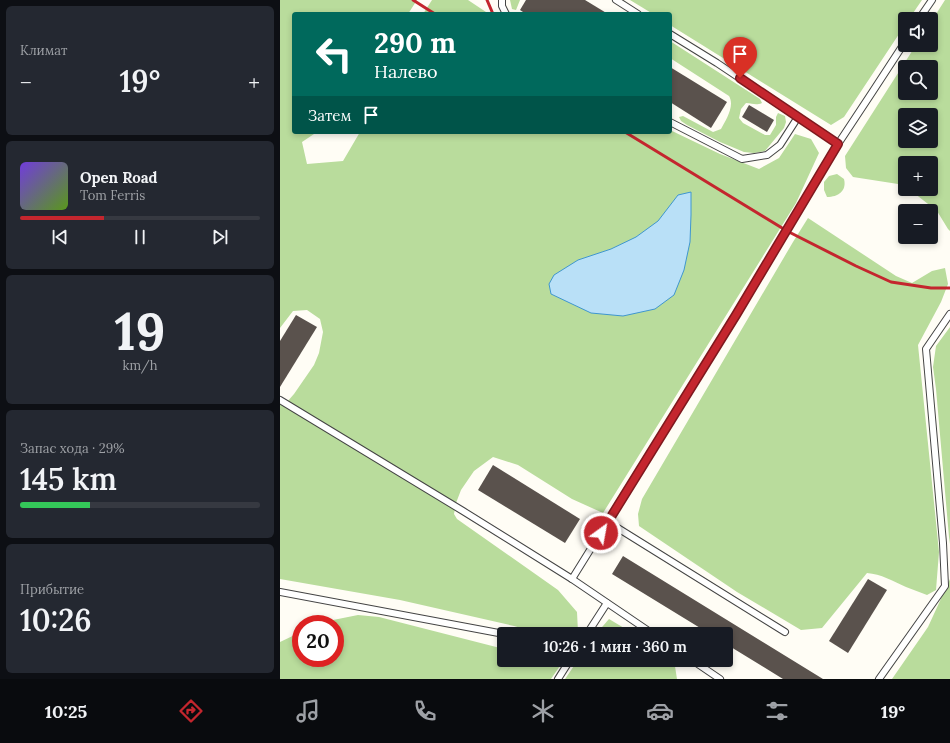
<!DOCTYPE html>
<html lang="ru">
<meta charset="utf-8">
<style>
body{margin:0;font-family:Lora,serif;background:#242831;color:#f1f3f6;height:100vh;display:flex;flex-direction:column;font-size:15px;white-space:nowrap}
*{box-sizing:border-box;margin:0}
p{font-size:13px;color:#9ea1a6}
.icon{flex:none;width:22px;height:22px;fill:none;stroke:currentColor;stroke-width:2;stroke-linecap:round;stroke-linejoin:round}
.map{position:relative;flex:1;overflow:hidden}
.panel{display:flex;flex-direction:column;gap:6px;padding:6px;background:#0d0f14;width:280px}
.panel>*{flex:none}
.guide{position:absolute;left:12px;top:12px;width:380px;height:122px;border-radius:4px;box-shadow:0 2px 6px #0003;background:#00695c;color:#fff;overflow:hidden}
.controls{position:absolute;left:618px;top:12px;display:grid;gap:8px}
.controls a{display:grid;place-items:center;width:40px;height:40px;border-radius:4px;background:#171b24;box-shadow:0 2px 6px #0003;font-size:20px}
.speed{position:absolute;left:12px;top:615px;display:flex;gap:8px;font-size:20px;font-weight:700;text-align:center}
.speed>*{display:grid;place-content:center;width:52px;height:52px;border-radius:50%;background:#171b24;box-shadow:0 2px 6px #0003;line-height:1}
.speed .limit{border:6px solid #d22;background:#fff;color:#111}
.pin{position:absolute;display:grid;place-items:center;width:34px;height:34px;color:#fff;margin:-41px -17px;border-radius:50% 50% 50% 0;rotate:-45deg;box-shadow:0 0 4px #0007}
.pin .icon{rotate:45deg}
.me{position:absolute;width:44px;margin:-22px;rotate:32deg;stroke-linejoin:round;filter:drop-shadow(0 0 3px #0008)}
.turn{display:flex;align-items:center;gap:14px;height:84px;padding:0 16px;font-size:18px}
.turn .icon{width:52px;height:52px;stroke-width:2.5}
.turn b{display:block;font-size:28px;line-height:34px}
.then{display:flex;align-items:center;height:38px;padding:0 16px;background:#0003;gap:8px;font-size:15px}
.big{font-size:30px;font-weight:600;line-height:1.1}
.panel .tile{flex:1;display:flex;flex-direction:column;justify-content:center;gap:6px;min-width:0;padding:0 14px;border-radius:6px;background:#242831}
.panel .dial{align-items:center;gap:0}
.dial b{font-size:52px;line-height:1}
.song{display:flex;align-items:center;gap:12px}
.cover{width:48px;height:48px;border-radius:6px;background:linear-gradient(135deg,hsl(260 70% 55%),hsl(90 70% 35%))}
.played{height:4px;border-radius:2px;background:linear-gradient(90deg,#c4262e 35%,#363941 35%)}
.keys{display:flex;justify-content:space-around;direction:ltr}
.heat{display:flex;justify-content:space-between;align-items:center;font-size:22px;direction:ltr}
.charge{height:6px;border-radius:3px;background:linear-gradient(90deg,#34c759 29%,#363941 0)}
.trip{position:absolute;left:217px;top:627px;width:236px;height:40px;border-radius:4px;background:#171b24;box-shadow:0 2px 6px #0003;font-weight:600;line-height:40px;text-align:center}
.dock{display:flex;height:64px;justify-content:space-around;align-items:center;background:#090b0e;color:#9ea1a6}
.dock .icon{width:28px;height:28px}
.dock .current{color:#c4262e}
.dock b{font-size:18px;color:#f1f3f6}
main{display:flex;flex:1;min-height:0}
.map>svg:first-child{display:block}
.forest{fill:#b9dc9c;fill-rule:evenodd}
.water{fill:#b9e0f7;stroke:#3f96cf}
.building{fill:#5a524d}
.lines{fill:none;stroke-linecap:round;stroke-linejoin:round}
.service-casing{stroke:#444;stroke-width:8}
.service{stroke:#fff;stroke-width:6}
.rail{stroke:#c4262e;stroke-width:3}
.route-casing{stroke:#7f191e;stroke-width:10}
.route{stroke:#c4262e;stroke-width:7}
</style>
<main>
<section class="panel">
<div class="tile"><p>Климат</p>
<div class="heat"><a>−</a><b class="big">19°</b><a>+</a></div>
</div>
<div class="tile">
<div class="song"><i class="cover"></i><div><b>Open Road</b><p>Tom Ferris</p></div></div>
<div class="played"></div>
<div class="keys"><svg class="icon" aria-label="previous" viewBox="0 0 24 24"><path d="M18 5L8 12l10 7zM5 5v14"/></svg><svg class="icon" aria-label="pause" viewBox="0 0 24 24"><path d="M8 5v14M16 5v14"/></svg><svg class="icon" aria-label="next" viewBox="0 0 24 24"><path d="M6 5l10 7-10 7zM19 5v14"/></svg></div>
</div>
<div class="tile dial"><b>19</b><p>km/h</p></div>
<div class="tile"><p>Запас хода · 29%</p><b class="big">145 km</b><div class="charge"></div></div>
<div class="tile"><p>Прибытие</p><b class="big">10:26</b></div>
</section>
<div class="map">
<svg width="670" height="679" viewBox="0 0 670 679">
<rect width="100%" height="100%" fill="#fffdf5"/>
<g class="forest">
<path d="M0,0H137L128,14H14V132H37L22,142L27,164L63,161L80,132H390V130L440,154L479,169L499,158L515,134L531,139L539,153L516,203L323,513L292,499L238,465L213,457L194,471L181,490L176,503L174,514L177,519L278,590L297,612L298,632L295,634H261L234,626L120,600L0,579V405L7,402L14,394L34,365L39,353L43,332L40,319L27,310L13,311L0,328Z"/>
<path d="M152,0H188L209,14H143Z"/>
<path d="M230,0H240L236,10L232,9Z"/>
<path d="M350,0H642L629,19H625V25L564,117L551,125L390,25V14H373Z"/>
<path d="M665,0H670V231L668,229L657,211L634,193L628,189H651V163H625V187L618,184L573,177L566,168L565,156L636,45H651V22ZM625,67H651V93H625ZM625,115H651V141H625Z"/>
<path d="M390,41L480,99L482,103C475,106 473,103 466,103L461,109L459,118L463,123L485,135H490L496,125V117L498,113L505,116L506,122L504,128L485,151L474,153L464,152L440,142L407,125L401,121L399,117L403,116L433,132L441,129C446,120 455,106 449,96L390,58Z"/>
<path d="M557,174L564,179C567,191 558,197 547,197L544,190V182L549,176Z"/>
<path d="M528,218L616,276L632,283L652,271L665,268L668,284L661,302L638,345L659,552L656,590L647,595C640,592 633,590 626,587C613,581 601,574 587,573L542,628L521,630L457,592L359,526L358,514L362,499L513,242Z"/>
<path d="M670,327V544L669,537L656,389L653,367L656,346Z"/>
<path d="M670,579V679H612L648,627Z"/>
<path d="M78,615L99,617L224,649V660H284L271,679H0V642L21,632V658H55V624H38L43,622Z"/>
<path d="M329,619L354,634H316Z"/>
<path d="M298,660H394L397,679H285Z"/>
</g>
<path class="water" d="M411,192V215L410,242L404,270L394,295L375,309L343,316L311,313L271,294L269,284L274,275L298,260L331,249L356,237L378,221L398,195Z"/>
<g class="building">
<path d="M246,0H305L328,14H246L240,10Z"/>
<path d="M390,67L447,102L431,128L390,102Z"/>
<path d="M469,105L494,120L487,132L462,117Z"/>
<path d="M16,315L37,327L0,387V341Z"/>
<path d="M213,465L300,519L285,543L198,490Z"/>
<path d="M343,556L543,679H503L446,644V634H430L332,574Z"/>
<path d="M588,579L607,590L568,653L549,641Z"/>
</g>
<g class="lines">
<g class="service-casing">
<g id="service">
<path d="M222,0V6L226,14"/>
<path d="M336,0L358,14"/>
<path d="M639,19L652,0"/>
<path d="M390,34L437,63L558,144"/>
<path d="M390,122L462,159L487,155L500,145L518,117"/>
<path d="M0,400L183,511L292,579L373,634"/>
<path d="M328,522L505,632"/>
<path d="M292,579L456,315L558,144L593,91L625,42"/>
<path d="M0,592L224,634"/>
<path d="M307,634L327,603"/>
<path d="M412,660L440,679"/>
<path d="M278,679L290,660"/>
<path d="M599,679L665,586L663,543L646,349L670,314"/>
</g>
</g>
<use href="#service" class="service"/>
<g class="rail">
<path d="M133,0L155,14"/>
<path d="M207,0L213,14"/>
<path d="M345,132L507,231L576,266L611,282L651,288H670"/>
</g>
</g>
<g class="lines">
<g class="route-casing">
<path id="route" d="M321,533L456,315L558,144L460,78"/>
</g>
<use href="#route" class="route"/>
</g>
</svg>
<div class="controls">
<a><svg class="icon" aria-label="sound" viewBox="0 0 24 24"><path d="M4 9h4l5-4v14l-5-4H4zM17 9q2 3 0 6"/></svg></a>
<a><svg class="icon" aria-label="search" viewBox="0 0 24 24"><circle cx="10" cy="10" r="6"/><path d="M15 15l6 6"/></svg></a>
<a><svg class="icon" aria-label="layers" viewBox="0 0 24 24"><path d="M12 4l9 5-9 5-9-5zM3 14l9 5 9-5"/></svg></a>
<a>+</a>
<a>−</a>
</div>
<div class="speed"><div class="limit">20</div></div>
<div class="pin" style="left:460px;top:78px;background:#d93025"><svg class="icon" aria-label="arrive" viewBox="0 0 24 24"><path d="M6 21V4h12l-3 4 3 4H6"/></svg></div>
<svg class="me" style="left:321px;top:533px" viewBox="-20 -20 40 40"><circle r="17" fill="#c4262e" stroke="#fff" stroke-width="3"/><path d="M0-11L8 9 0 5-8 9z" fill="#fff"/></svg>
<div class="trip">10:26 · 1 мин · 360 m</div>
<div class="guide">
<div class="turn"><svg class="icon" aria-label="left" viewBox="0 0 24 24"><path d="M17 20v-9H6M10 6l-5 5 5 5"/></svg><div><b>290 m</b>Налево</div></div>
<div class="then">Затем<svg class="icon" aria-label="arrive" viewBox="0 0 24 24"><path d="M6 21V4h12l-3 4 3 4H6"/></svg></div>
</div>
</div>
</main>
<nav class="dock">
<b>10:25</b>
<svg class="icon current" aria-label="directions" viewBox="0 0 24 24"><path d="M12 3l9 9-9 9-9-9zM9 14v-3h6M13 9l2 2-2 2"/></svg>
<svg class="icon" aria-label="music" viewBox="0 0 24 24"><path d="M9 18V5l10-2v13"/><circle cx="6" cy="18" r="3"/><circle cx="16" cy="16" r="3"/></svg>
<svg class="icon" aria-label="phone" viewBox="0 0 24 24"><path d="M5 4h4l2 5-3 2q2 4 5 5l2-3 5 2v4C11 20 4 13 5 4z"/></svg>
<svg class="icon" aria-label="climate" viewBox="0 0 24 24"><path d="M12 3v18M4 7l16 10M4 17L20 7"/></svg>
<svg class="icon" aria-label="car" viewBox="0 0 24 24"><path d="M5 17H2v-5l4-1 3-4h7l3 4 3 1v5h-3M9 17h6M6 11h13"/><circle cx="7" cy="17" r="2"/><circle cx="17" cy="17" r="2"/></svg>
<svg class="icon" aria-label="filters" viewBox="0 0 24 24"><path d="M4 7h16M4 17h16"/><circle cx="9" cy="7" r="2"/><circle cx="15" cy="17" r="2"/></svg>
<b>19°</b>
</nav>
